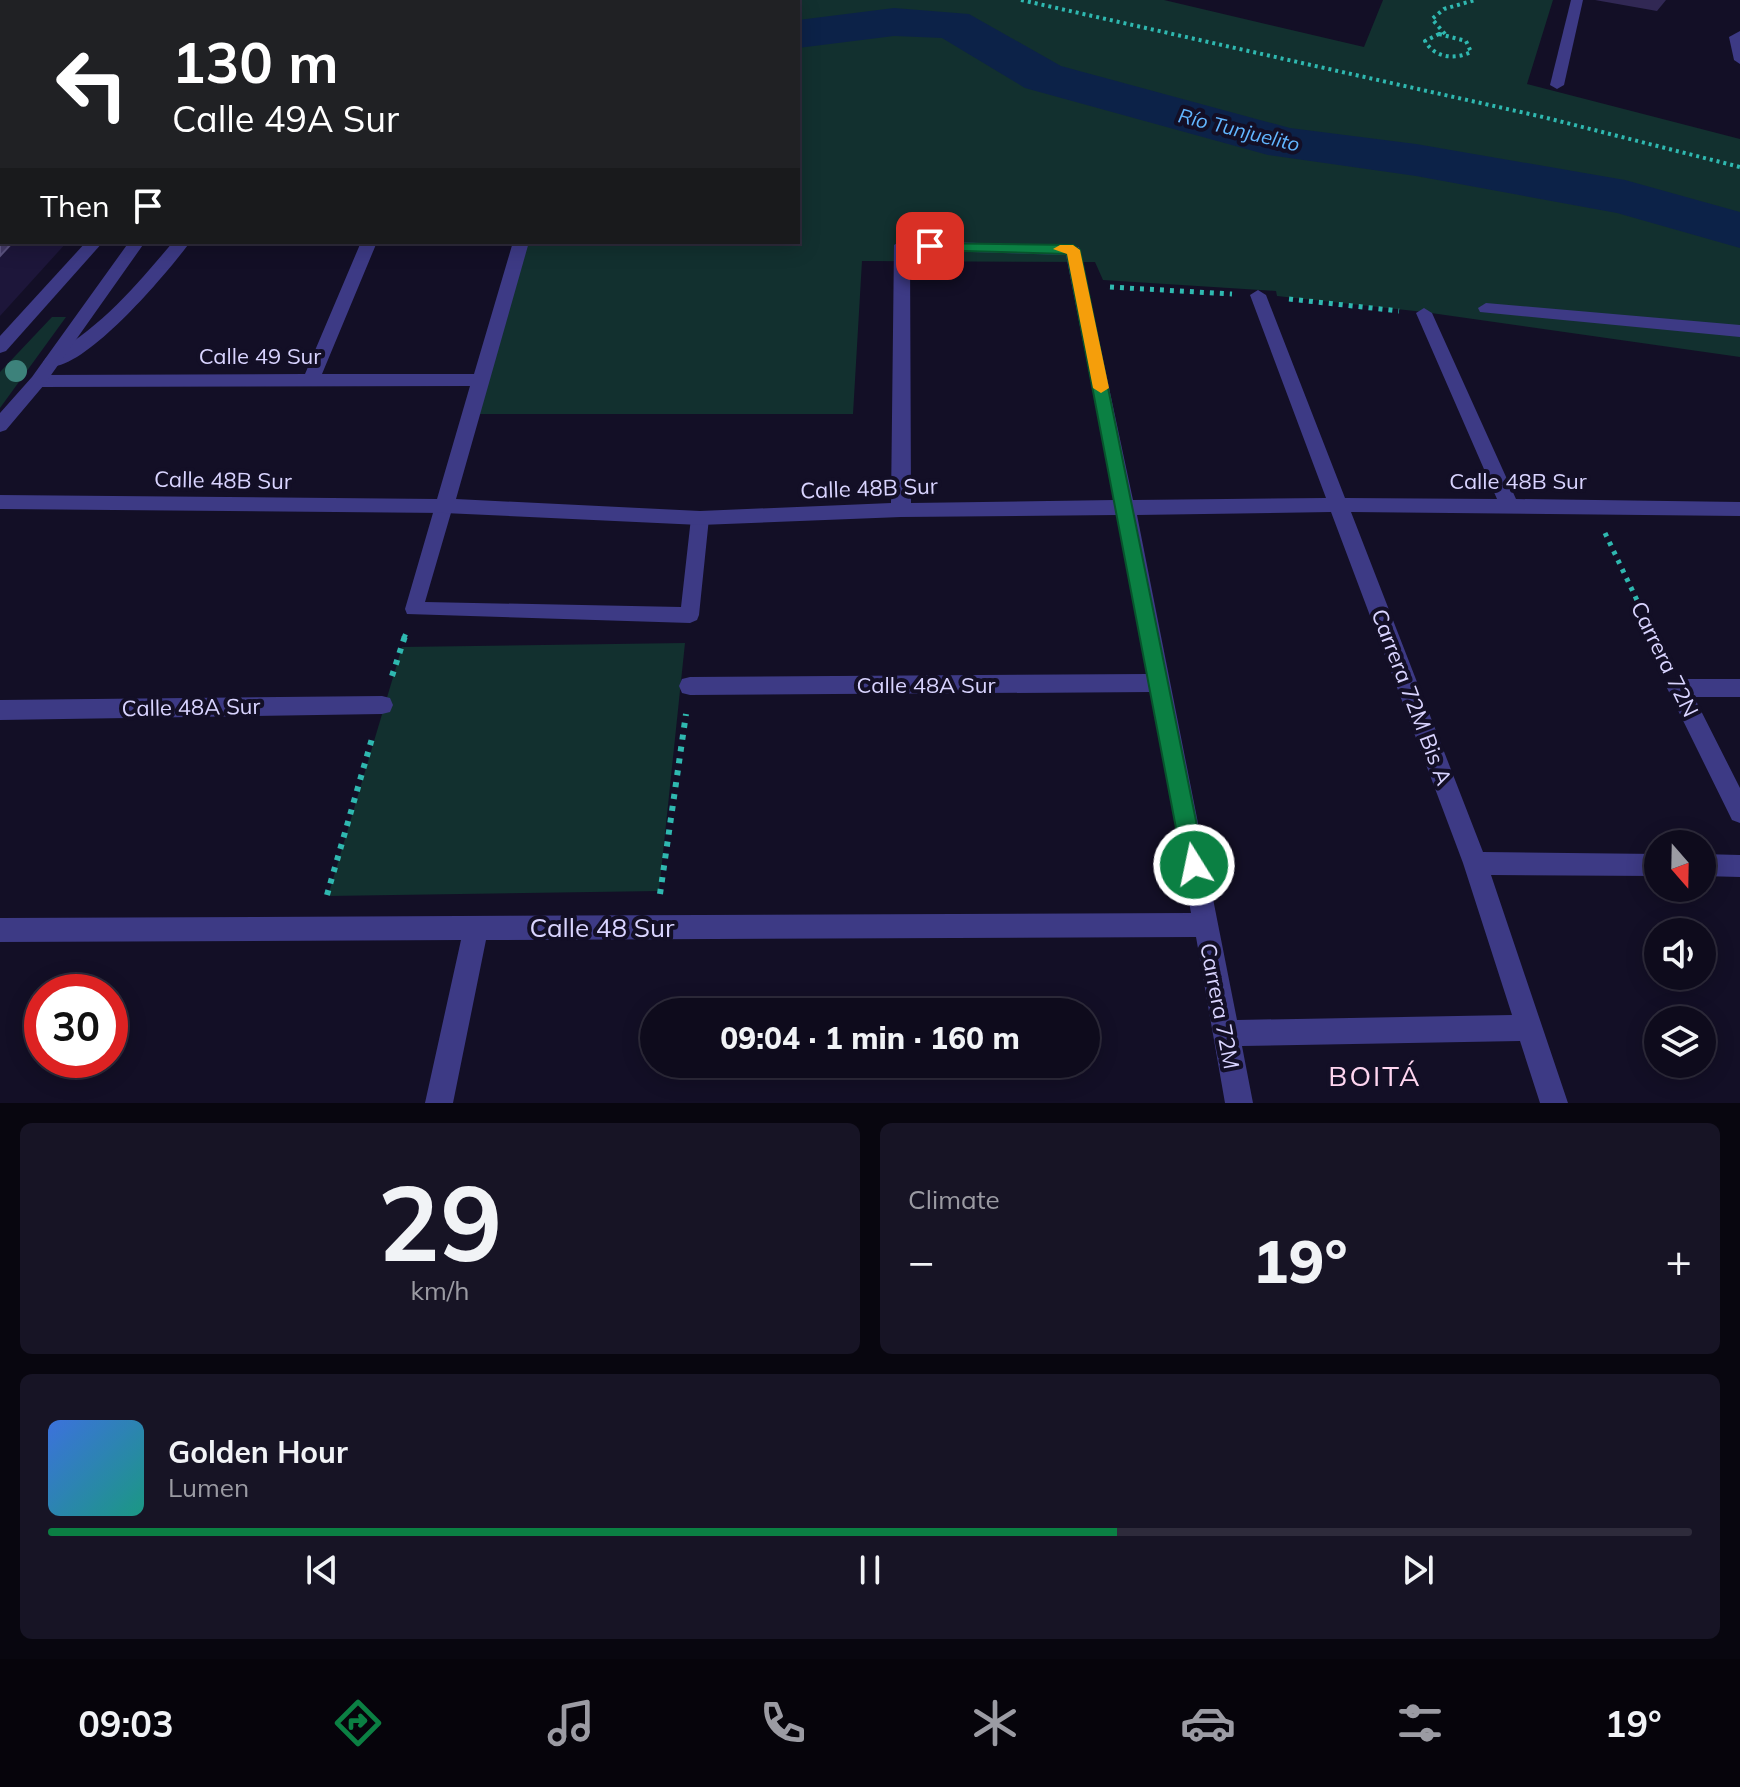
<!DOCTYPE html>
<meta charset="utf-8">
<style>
body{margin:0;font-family:Mulish,sans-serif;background:#171425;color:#f1f3f6;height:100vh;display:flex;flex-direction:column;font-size:30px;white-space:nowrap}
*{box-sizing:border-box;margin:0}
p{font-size:26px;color:#9b9ba3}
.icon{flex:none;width:44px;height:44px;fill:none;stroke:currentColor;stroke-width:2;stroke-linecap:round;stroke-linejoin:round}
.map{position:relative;height:1103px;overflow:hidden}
.sheet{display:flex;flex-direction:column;gap:20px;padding:20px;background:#08060f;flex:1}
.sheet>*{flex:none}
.hud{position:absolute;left:0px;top:0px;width:800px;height:244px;box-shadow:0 4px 20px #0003,0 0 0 2px #2e2b3b;background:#202124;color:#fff;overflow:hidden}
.needle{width:52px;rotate:160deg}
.fabs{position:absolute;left:1644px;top:830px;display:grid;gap:16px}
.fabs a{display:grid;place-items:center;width:72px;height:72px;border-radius:50%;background:#0e0b1c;box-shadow:0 4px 20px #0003,0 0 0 2px #2e2b3b;font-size:40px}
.speed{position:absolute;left:24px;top:974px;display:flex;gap:16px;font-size:40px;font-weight:700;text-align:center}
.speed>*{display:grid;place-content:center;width:104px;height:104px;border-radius:50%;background:#0e0b1c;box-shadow:0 4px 20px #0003,0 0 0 2px #2e2b3b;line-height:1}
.speed .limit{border:12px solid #d22;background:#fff;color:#111}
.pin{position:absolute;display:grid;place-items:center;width:68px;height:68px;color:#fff;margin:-34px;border-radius:16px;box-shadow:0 4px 12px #0006}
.me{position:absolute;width:88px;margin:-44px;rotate:350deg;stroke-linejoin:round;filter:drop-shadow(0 0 6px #0008)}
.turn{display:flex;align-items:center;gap:28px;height:168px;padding:0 40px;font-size:36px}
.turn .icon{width:104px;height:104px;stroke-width:2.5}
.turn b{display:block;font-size:56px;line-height:68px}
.then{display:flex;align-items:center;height:76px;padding:0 40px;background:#0003;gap:16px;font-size:30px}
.big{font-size:60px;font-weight:800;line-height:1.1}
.sheet .tile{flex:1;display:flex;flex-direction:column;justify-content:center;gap:12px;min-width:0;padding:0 28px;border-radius:12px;background:#171425}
.sheet .dial{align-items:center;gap:0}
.dial b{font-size:104px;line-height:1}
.song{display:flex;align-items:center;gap:24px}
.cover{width:96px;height:96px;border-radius:12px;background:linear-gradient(135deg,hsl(220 70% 55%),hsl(170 70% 35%))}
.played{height:8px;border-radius:4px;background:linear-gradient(90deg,#0b8043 65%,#2e2b3b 65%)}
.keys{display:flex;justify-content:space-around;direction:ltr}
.heat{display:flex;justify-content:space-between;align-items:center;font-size:44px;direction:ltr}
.sheet .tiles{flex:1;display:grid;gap:20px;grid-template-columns:1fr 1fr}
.tile:last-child{grid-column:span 2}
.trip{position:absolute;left:640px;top:998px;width:460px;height:80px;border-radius:40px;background:#0e0b1c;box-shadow:0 4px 20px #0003,0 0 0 2px #2e2b3b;font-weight:800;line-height:80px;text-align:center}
.menu{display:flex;height:128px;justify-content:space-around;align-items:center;background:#06040b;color:#9b9ba3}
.menu .icon{width:56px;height:56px}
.menu .on{color:#0b8043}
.menu b{font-size:36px;color:#f1f3f6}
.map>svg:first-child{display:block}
.green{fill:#12302f}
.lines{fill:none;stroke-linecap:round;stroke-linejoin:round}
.river{fill:#0c2248;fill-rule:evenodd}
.path-far2{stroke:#2fb8b0;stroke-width:4;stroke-dasharray:3 4;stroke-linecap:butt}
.path-far1{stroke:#2fb8b0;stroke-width:5;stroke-dasharray:4 6;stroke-linecap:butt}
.path{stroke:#2fb8b0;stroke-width:6;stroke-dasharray:5 7;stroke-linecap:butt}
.service{fill:#3d3a85;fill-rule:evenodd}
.minor{fill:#3d3a85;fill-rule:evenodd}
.tertiary{fill:#3d3a85;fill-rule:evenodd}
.tree{fill:#3d827b}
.wall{fill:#312854}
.shaded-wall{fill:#1d163a}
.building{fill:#433a66;stroke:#5a527e;stroke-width:2}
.route{fill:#0b8043;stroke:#07532c;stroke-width:2}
.slow{fill:#f59e0b}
.labels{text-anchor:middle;stroke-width:8;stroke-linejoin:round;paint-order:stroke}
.far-water-label{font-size:20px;font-style:italic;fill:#62b6ff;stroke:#130f26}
.street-label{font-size:22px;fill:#d9d4ff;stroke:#130f26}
.near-street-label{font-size:26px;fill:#d9d4ff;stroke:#130f26}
.near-neighbourhood-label{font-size:28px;letter-spacing:2px;fill:#ffd6f0;stroke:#130f26}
</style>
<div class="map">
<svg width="1740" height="1103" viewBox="0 0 1740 1103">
<rect width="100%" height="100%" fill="#130f26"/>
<g class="green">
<path d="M568,0H1164L1364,47L1383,0H1553L1527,84L1740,139V357L1424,312L1277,296L1276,291L1103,280L1095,262L862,261L853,414H478L526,242H798V2H563Z"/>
<path d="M52,317H66L0,408V372Z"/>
<path d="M685,643L659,891L328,896L402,647Z"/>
</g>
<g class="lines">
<g class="river">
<path d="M244,0H290L243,2Z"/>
<path d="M894,8L969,14L1061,66L1290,128L1416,144L1625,180L1740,212V248L1617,213L1416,176L1268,155L1025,88L942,38L894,36L798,48V20Z"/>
</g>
<g class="path-far2">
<path d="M1021,0L1543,117L1740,167"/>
<path d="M1439,34L1466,41L1471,52C1454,60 1435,58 1425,41Z"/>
<path d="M1445,34L1432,19L1444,9L1475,0"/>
<path d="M0,68L2,71"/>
</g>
<g class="path-far1">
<path d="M1110,287L1232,294"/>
<path d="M1289,299L1399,311"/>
<path d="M1605,533L1655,638"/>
<path d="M404,638L406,633"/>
</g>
<g class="path">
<path d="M1654,636L1666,662"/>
<path d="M392,676L405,636"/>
<path d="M660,894L686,714"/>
<path d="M327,895L373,735"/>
</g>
<g class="service">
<path d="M128,0H140L141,2H129Z"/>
<path d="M1740,31V64L1734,60L1729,37Z"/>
<path d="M2,145V153L0,154V146Z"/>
<path d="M444,499L453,506L425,602L681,607L691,518L700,511L709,518L699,615L697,620L690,623L407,614L405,609L435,506Z"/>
</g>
<g class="minor">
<path d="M1571,0H1583L1564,85L1557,89L1550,85Z"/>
<path d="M902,240L1079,247L1133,500L1326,498L1250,295L1258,290L1266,295L1345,498L1497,499L1416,313L1424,308L1432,313L1516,499L1740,502V516L1351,512L1483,852L1658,854V876L1491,875L1568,1103H1540L1520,1041L1242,1046L1253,1103H1225L1196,937L486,940L453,1103H425L461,940L0,942V918L1191,913L1152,692L690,695L682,693L679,686L682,679L690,677L1148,674L1117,515L901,517L700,525L444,513L0,509V495L437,499L470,386L38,387L29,381L38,375L305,374L361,242H377L322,374H474L513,242H529L456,499L700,511L891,503L894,245ZM910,250L1066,255L1114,500L911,503ZM1331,512L1463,863L1512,1015L1237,1020L1137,515Z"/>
<path d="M173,242H190C170,270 81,376 46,366L43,362L46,358C99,330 135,287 173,242Z"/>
<path d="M1486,303L1740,325V337L1480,312L1478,308Z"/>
<path d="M1678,679H1740V697H1694L1740,788V823L1732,820L1667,688L1670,681Z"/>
<path d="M382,696L390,698L393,705L390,712L382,714L0,720V700Z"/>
<path d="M1702,854L1740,855V877L1702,876Z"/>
</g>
<g class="tertiary">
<path d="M86,242H103L6,351L0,353V336Z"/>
<path d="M129,242H145L44,385L6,430L0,432V413L32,377Z"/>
</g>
</g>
<circle class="tree" cx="16" cy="371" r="11"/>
<path class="wall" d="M1595,0H1666L1657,11Z"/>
<path class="shaded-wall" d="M13,242H67L0,316V256Z"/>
<path class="building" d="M2,181V242H13L0,256V182Z"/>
<path class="route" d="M925,243L1073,245L1080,250L1205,865L1202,872L1194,875L1186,872L1183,865L1067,254L930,250L923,246Z"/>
<path class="slow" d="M1073,245L1080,250L1109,388L1101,393L1093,388L1067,254L1053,249L1060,245Z"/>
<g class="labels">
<g class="far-water-label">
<text transform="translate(1239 130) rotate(14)" y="7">Río Tunjuelito</text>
</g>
<g class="street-label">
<text x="260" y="364">Calle 49 Sur</text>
<text transform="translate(223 480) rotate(1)" y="8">Calle 48B Sur</text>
<text x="1518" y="489">Calle 48B Sur</text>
<text transform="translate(869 488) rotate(-2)" y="8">Calle 48B Sur</text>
<text transform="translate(1665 659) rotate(64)" y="8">Carrera 72N</text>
<text x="926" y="693">Calle 48A Sur</text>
<text transform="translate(1412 697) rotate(69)" y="8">Carrera 72M Bis A</text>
<text transform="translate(191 707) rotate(-1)" y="8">Calle 48A Sur</text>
<text transform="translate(1220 1006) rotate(79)" y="8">Carrera 72M</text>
</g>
<g class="near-street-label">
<text x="602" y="937">Calle 48 Sur</text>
</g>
<g class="near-neighbourhood-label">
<text x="1375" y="1086">BOITÁ</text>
</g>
</g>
</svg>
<div class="fabs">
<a><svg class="needle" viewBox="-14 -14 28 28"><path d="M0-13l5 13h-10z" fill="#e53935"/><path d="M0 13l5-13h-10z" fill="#9b9ba3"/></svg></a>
<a><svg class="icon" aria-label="sound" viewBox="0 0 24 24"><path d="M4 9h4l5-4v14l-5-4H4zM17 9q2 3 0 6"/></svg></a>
<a><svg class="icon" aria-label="layers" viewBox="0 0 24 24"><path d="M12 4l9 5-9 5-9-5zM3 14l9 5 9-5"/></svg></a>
</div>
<div class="speed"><div class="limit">30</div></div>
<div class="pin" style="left:930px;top:246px;background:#d93025"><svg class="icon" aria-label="arrive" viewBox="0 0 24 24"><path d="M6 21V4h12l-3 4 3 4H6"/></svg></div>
<svg class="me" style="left:1194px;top:865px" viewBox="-20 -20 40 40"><circle r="17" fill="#0b8043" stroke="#fff" stroke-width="3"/><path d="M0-11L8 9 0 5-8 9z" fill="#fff"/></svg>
<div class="trip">09:04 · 1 min · 160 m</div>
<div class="hud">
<div class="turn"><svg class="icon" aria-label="left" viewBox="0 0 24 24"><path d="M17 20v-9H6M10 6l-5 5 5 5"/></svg><div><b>130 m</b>Calle 49A Sur</div></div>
<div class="then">Then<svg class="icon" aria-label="arrive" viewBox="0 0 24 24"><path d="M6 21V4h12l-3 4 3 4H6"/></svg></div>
</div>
</div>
<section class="sheet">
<div class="tiles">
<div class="tile dial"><b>29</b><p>km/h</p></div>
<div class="tile"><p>Climate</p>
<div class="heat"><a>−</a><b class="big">19°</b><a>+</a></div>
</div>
<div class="tile">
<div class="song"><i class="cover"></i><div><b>Golden Hour</b><p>Lumen</p></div></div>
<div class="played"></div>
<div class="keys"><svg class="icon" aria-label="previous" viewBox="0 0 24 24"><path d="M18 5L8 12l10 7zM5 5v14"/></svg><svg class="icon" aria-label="pause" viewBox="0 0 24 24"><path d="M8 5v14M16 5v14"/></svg><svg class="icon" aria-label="next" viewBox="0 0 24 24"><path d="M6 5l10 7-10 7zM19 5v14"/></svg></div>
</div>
</div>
</section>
<nav class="menu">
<b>09:03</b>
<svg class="icon on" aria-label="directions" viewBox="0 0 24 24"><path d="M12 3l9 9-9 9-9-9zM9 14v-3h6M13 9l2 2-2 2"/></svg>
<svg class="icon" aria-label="music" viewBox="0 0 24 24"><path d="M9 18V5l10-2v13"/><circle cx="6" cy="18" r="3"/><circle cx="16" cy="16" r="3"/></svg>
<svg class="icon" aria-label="phone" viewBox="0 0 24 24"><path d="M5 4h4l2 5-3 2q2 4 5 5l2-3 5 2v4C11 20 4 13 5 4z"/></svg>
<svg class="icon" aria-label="climate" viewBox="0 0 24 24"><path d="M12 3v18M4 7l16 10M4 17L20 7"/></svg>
<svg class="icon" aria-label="car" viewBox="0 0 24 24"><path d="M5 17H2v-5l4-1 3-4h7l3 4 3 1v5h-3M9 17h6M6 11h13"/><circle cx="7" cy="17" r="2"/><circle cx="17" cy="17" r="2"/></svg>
<svg class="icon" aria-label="filters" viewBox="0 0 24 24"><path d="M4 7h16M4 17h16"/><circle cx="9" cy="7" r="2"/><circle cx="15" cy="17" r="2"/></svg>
<b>19°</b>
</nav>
